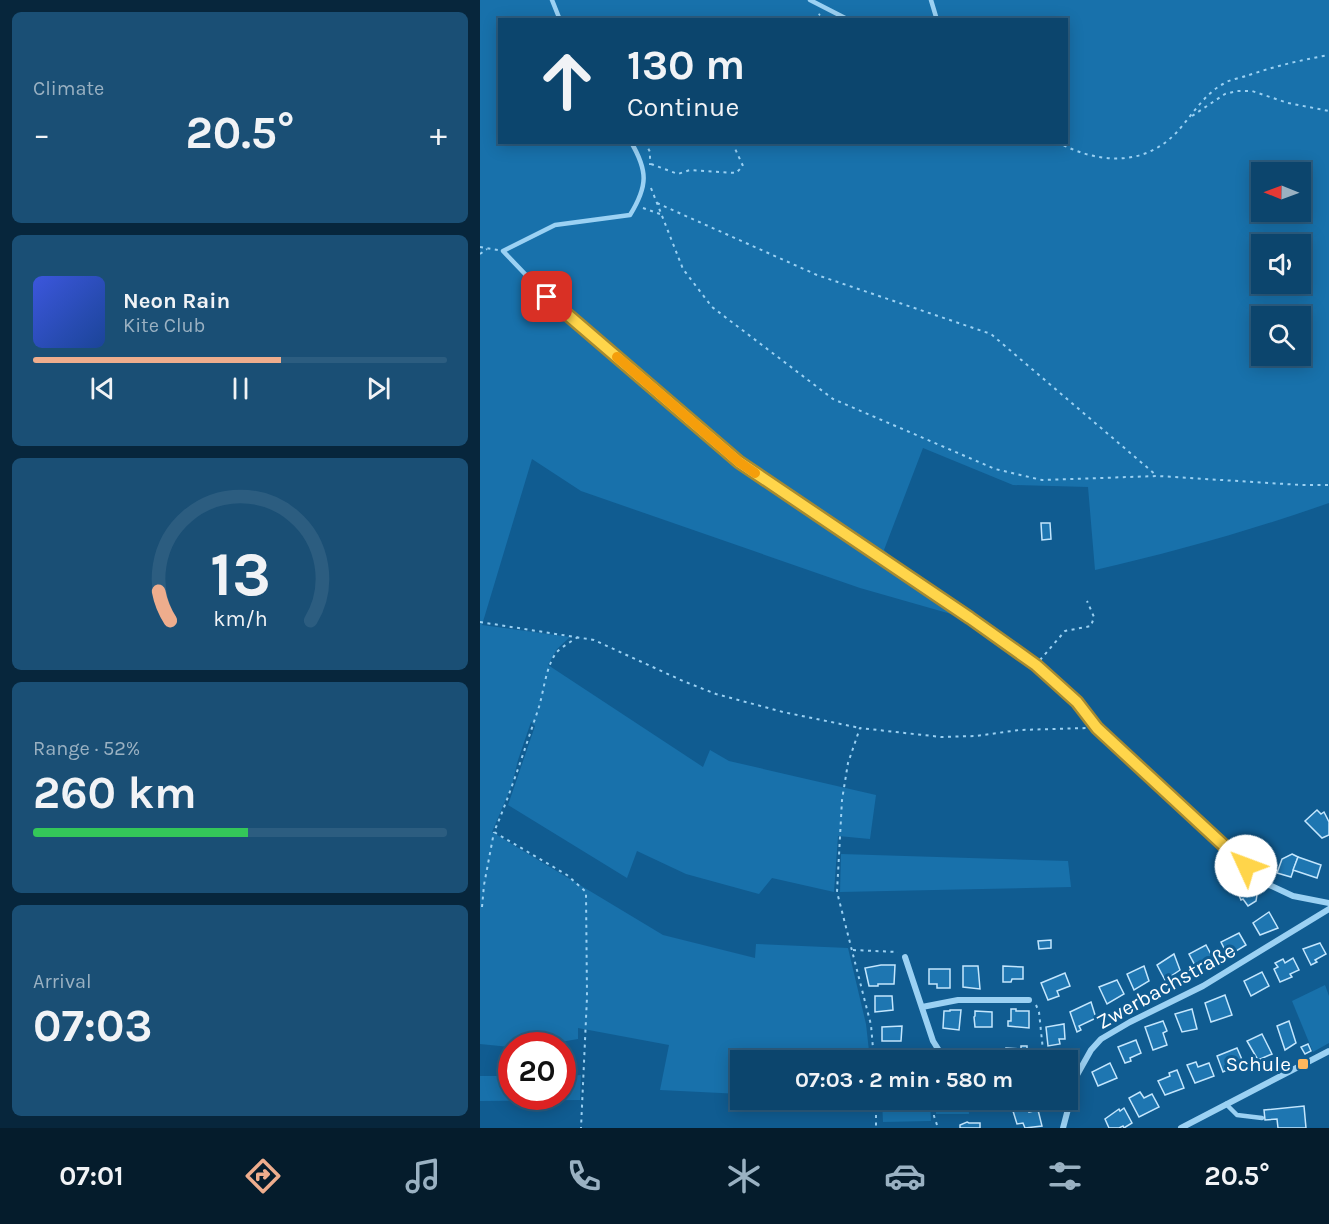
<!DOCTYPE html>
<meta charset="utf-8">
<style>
body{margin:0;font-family:Karla,sans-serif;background:#1a4f75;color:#f1f3f6;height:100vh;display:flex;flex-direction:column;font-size:22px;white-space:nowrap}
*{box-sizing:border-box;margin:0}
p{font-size:20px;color:#9ab1c2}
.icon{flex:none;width:33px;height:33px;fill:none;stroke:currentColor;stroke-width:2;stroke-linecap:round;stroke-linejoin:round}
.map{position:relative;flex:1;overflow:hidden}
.drawer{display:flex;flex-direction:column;gap:12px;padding:12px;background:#07263c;width:480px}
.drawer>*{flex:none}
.banner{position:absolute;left:18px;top:18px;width:570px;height:126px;border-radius:0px;box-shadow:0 3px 15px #0003,0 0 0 2px #2c5d80;background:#0c456d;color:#f1f3f6;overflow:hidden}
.needle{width:39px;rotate:271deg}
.buttons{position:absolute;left:771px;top:162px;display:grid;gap:12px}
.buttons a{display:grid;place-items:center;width:60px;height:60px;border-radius:0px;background:#0c456d;box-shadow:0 3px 15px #0003,0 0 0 2px #2c5d80;font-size:30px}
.speed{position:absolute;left:18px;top:1032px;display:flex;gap:12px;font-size:30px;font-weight:700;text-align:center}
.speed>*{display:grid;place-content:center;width:78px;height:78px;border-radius:50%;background:#0c456d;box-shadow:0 3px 15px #0003,0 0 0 2px #2c5d80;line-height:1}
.speed .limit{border:9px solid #d22;background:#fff;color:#111}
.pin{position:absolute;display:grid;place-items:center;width:51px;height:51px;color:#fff;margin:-26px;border-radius:12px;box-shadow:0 3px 9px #0006}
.me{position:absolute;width:66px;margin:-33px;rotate:313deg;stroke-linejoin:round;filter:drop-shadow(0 0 4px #0008)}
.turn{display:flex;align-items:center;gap:21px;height:126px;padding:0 30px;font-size:27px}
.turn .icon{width:78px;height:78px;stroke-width:2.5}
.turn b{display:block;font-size:42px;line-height:51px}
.big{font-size:45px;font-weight:700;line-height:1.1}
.drawer .card{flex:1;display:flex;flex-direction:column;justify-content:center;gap:9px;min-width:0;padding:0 21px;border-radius:9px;background:#1a4f75}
.drawer .dial{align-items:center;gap:0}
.dial svg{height:156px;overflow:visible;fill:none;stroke:#2c5d80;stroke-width:7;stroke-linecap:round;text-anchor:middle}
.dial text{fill:#f1f3f6;stroke:none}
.song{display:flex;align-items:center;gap:18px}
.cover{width:72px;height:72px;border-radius:9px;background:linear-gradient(135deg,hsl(230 70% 55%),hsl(220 70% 35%))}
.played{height:6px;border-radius:3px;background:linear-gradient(90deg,#eead8d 60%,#2c5d80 60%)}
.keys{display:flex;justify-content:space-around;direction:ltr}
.heat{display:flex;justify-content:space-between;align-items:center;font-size:33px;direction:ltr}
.charge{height:9px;border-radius:4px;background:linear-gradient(90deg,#34c759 52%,#2c5d80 0)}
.trip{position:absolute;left:250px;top:1050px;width:348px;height:60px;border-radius:0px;background:#0c456d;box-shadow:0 3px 15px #0003,0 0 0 2px #2c5d80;font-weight:700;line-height:60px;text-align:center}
.dock{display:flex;height:96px;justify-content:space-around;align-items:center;background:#051c2c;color:#9ab1c2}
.dock .icon{width:42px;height:42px}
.dock .active{color:#eead8d}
.dock b{font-size:27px;color:#f1f3f6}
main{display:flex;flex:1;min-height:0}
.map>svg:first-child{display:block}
.green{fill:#1871ab;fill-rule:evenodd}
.building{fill:#1e76b1;stroke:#c3e6fd;stroke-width:1.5}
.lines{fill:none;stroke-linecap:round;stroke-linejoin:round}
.path{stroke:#9bd1f3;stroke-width:2;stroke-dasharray:3 4.5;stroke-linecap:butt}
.lane{stroke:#9bd1f3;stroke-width:4.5}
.street{stroke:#9bd1f3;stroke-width:6}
.route-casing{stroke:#a68a30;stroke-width:15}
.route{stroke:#ffd54a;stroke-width:10}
.slow{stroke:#f59e0b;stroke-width:10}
.poi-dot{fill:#ffb75d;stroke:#105c91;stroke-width:2}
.labels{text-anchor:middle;stroke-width:6;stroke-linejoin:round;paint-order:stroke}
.street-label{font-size:21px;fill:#fff;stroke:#105c91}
.poi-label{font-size:21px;fill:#fff;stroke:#105c91;text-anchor:end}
</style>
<main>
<section class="drawer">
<div class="card"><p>Climate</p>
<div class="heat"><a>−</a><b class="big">20.5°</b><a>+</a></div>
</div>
<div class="card">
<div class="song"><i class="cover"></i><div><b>Neon Rain</b><p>Kite Club</p></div></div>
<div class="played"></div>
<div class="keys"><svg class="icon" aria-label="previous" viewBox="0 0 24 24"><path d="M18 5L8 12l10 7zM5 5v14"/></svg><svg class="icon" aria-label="pause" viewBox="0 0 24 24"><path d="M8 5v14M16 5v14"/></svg><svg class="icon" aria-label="next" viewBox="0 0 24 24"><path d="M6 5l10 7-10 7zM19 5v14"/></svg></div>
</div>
<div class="card dial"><svg viewBox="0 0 100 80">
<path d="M14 69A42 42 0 1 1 86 69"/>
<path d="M14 69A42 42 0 0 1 8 54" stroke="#eead8d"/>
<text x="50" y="56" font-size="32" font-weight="700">13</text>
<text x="50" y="72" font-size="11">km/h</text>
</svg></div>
<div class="card"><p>Range · 52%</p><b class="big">260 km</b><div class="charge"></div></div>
<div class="card"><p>Arrival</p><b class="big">07:03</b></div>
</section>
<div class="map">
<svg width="849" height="1128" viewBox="0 0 849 1128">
<rect width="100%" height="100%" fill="#105c91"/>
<g class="green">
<path d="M0,0H849V503C772,530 694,552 615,570L608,487L533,485L443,448L404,550L478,616L380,588L101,491L52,459L2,625L90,637L77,649L68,665L223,767L230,750L249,761L396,795L390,839L358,836L354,892L292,878L279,894L206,874L157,851L147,878L28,805L55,726L51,722L38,760L32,785L12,832L183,935L275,958L276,944L368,948L386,1024L390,1060H261V1094L180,1090L189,1045L98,1028V1039L63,1045L32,1046L31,1047L0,1044ZM20,20H586V142H20ZM782,172H820V212H782ZM782,244H820V284H782ZM782,316H820V356H782Z"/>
<path d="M361,854L588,861L591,887L360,892Z"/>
<path d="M845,985L849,996V1043L833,1052L812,1001Z"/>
<path d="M101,1075L100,1100L0,1101V1076H31L32,1096H82L83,1076Z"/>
<path d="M402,1100H450L451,1121L403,1122Z"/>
<path d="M456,1100H488L489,1114H456Z"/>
</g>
<g class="building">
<path d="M561,523H570L571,539L562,540Z"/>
<path d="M837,810L841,814L844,812L849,822V835L842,838L825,821Z"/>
<path d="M812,854L818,857L811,877L797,873L802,859Z"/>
<path d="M818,857L841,865L837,878L813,870Z"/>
<path d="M770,885L777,891V895L776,901L768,906L763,899L761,900L757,891Z"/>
<path d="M789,912L798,928L780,935L773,923Z"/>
<path d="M759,933L766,945L748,956L741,942Z"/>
<path d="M571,940V948L559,949L558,941Z"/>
<path d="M840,943L846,954L835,960L837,962L831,965L823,949Z"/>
<path d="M726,945L734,960L729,963L728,966L717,969L709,954Z"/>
<path d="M694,954L700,970L685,980L677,965Z"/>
<path d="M813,958L819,970L810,974L812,977L800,982L794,969L798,967L795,963L803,959L805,963Z"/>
<path d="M401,965H415L414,984H398V986H389L385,968Z"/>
<path d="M483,966H498L500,989L483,987Z"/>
<path d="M523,966L543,967V979H532L531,982H523Z"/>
<path d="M664,966L669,981L654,990L647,974Z"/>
<path d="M449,969H470V988H457V984H449Z"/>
<path d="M782,972L789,986L771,996L764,981Z"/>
<path d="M585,973L590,986L577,991L579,996L568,1000L561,983Z"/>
<path d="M637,980L644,994L627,1004L619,987Z"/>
<path d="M745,995L752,1015L731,1022L725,1003Z"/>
<path d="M395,996H412L413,1010L395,1012Z"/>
<path d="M611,1002L616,1018L599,1026L601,1030L597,1032L590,1012Z"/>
<path d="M531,1009H536V1011H549V1028L528,1026V1021H531Z"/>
<path d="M712,1009L717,1029L702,1032L695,1014Z"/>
<path d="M470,1010H481L479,1030L463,1028L464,1011H470Z"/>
<path d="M495,1011L512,1012V1027H495L494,1017L495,1016Z"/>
<path d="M683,1021L687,1031L683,1033L687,1045L673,1050L665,1027Z"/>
<path d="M809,1021L816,1043L805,1050L797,1026Z"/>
<path d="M584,1024L585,1039H579L580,1044L568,1046L566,1027Z"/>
<path d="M422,1026L421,1041H402V1027Z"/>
<path d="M782,1034L792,1054L778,1060L767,1041Z"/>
<path d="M656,1040L661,1053L650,1058L651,1061L645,1063L638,1047Z"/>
<path d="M828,1044L831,1051L825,1054L821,1047Z"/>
<path d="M541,1046H547V1060H526V1048L541,1049Z"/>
<path d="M757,1048L763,1062L743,1072L737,1056Z"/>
<path d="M716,1062L718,1067L729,1063L734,1076L715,1083L707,1065Z"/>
<path d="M630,1063L637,1078L618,1086L612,1072Z"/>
<path d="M697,1070L704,1088L685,1095L678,1081L690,1076L689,1073Z"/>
<path d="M660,1092L664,1098L672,1094L679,1107L659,1117L649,1098Z"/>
<rect x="500" y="1100" width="18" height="6"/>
<path d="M824,1106L826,1128H798L797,1119L785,1120L784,1110Z"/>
<path d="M548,1107L549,1112L558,1110L562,1126L545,1128L543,1123L537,1124L533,1111Z"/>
<path d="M644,1108L652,1123L644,1128L643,1126L639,1128H629L625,1119L639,1109L640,1111Z"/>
<path d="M487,1122L489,1123H500V1128H480V1125Z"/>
</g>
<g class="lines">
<g class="path">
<path d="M333,20L340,14"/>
<path d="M712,116L745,94L757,91H772L808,103L849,111"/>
<path d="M165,142L170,152V165"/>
<path d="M577,142C616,163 662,168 696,133C711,117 723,95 743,84C750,79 761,78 769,75C796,66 821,60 849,55"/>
<path d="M171,164L198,174L210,170L256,173L263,166L252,142"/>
<path d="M171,188L203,269L232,307L353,399L515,469L562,480L678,476L821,485H849"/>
<path d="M177,203L337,275L511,334L676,475"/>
<path d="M163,208L180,214"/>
<path d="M0,247L18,250"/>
<path d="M0,254L7,249"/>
<path d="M0,622L114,640L203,681L236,694L303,712L380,728"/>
<path d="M98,637C92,641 81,647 76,653C65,669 64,692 58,710C44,751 31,792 14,832L87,875L106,892L107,997L101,1128"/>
<path d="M560,660L585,631L611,626L614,617L607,601"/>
<path d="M2,907L4,885L14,832"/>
<path d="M373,950L418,952"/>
<path d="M556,1005L559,1012L564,1060"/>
<path d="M394,1060L391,1025L357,892L362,800L368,763L380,728L461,737L496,736L539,730L607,728"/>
<path d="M396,1100V1128"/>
<path d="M454,1100V1116L458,1128"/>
</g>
<g class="lane">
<path d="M72,0L80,20"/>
<path d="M330,0L369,20"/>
<path d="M451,0L457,20"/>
<path d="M151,142C168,171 168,186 150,215L75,225L23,251L67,297L259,462L490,618L556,665L597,702L617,728L783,882"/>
<path d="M746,1104L757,1115L782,1118"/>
</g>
<g class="street">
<path d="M783,882L813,896L849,903"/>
<path d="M425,957L453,1041L465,1060"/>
<path d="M442,1007L478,1000H549"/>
<path d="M583,1128L597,1075L611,1050L621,1039L650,1022L723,986L849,909"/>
<path d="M701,1128L849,1051"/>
</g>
</g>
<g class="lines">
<g class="route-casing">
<path id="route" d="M67,297L259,462L490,618L556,665L597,702L617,728L766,866"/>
</g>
<use href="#route" class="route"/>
<path class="slow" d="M137,357L259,462L275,473"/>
</g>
<rect class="poi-dot" x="817" y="1058" width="12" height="12" rx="3"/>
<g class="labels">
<g class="street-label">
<text transform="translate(686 986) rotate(-29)" y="7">Zwerbachstraße</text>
</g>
<g class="poi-label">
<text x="811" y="1071">Schule</text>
</g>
</g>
</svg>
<div class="buttons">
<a><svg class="needle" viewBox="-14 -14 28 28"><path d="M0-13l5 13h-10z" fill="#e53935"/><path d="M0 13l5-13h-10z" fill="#9ab1c2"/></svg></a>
<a><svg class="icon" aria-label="sound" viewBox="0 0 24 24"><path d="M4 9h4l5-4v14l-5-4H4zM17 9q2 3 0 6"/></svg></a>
<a><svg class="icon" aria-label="search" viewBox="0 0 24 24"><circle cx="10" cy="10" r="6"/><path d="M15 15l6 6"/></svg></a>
</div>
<div class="speed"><div class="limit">20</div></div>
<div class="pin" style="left:67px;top:297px;background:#d93025"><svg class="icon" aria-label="arrive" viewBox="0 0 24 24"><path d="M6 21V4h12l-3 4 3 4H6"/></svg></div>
<svg class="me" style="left:766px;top:866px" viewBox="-20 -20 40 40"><circle r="19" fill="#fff"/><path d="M0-13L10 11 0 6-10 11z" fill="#ffd54a"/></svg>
<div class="trip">07:03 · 2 min · 580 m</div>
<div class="banner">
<div class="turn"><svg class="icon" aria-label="ahead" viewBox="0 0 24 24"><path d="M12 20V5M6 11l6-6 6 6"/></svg><div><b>130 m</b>Continue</div></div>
</div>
</div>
</main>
<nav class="dock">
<b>07:01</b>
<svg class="icon active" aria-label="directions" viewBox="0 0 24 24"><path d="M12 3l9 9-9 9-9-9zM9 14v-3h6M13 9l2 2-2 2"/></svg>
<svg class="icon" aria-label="music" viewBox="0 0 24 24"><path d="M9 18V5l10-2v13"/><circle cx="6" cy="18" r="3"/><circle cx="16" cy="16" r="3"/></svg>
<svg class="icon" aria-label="phone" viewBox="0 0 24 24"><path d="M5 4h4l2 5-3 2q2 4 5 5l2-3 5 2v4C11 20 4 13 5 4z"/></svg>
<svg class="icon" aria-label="climate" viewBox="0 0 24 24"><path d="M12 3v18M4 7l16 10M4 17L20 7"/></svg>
<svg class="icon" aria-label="car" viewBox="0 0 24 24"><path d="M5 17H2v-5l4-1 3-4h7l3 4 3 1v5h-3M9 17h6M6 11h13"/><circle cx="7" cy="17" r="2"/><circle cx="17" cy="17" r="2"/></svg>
<svg class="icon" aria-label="filters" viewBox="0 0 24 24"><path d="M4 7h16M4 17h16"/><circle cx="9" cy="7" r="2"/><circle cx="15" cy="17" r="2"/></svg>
<b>20.5°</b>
</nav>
